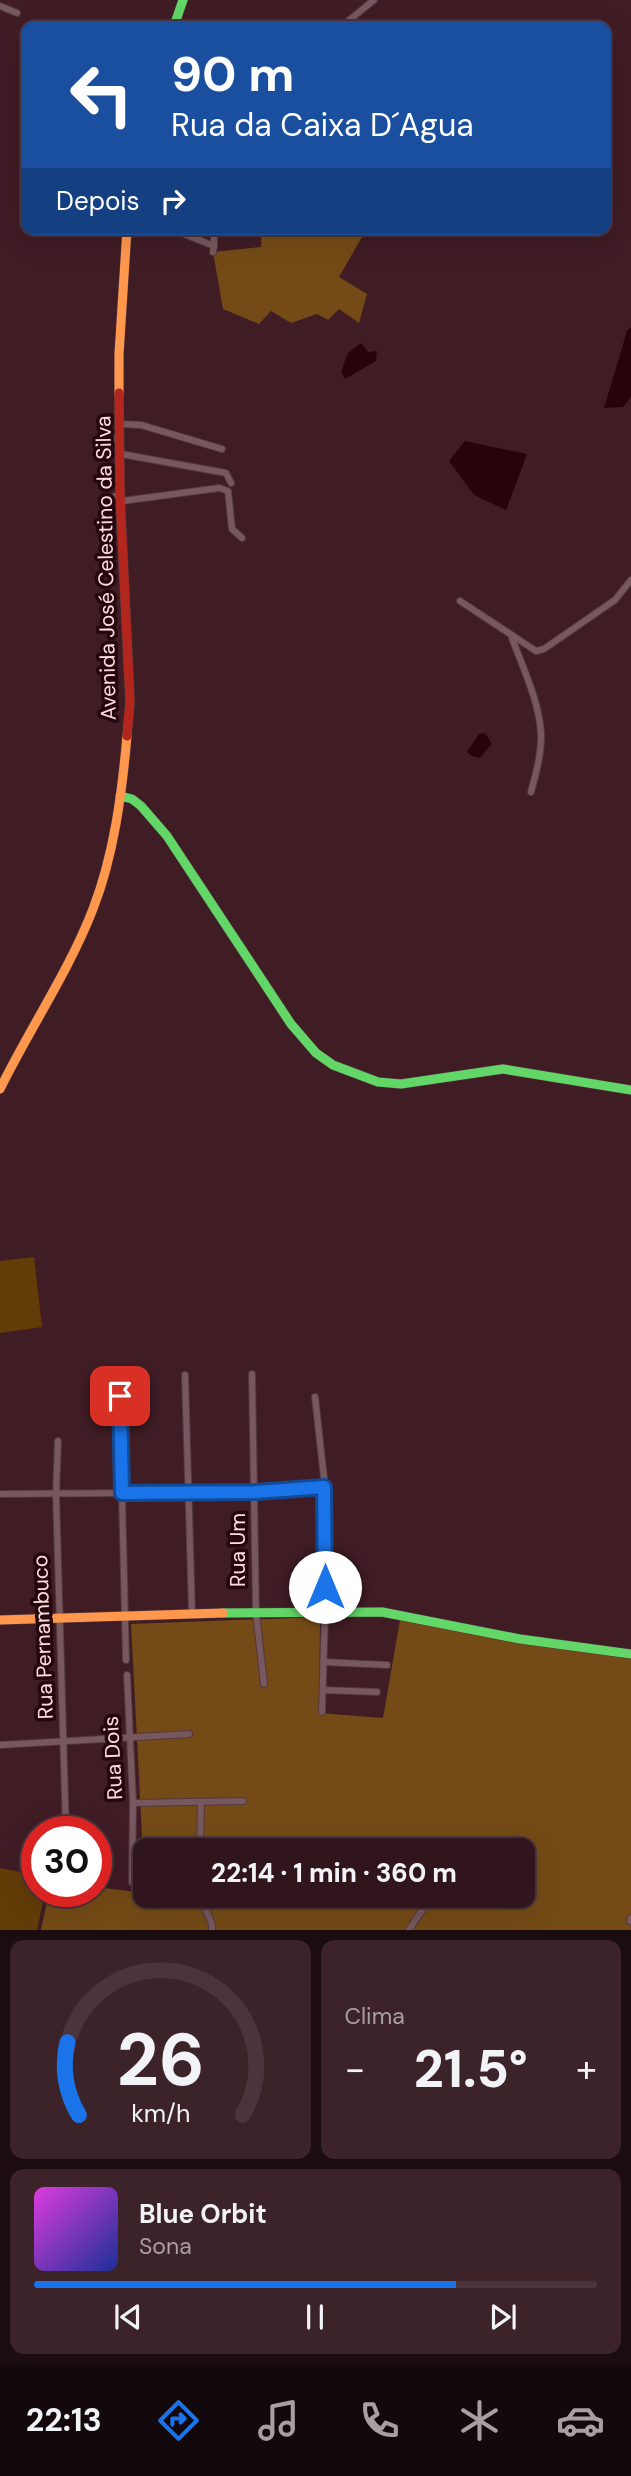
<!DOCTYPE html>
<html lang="pt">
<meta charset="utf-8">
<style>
body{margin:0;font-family:"DM Sans",sans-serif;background:#3c2229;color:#f1f3f6;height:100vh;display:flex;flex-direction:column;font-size:26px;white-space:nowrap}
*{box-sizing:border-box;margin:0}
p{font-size:23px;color:#a89fa3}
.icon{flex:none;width:38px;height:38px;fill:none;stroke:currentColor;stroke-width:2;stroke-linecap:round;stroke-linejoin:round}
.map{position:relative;height:1930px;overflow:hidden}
.drawer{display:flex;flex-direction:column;gap:10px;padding:10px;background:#1a0c0f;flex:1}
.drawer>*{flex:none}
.banner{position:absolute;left:21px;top:21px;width:590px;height:214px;border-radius:14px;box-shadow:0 7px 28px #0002,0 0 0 2px #4b343b;background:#1a4fa0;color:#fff;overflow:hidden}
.speed{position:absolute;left:21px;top:1816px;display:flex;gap:14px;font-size:35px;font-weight:700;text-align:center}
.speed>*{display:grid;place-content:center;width:91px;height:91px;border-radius:50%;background:#30151c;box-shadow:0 7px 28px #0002,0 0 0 2px #4b343b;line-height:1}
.speed .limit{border:10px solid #d22;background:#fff;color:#111}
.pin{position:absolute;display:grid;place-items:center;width:60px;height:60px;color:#fff;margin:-30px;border-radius:14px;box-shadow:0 4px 10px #0006}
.me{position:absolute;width:77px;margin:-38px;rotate:0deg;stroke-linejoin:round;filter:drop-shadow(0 0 5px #0008)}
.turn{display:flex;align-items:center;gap:24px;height:147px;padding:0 35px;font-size:32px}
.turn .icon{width:91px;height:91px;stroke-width:2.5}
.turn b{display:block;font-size:49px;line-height:60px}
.then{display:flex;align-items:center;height:66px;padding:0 35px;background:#0003;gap:14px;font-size:26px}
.big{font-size:52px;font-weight:800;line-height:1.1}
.drawer .tile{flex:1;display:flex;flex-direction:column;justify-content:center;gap:10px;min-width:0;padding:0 24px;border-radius:14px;background:#3c2229}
.drawer .dial{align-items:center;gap:0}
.dial svg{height:182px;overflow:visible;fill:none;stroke:#4b343b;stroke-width:7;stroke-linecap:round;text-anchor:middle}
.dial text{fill:#f1f3f6;stroke:none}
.song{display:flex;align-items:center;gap:21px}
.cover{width:84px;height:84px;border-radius:10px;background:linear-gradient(135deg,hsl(300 70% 55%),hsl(230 70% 35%))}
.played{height:7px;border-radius:4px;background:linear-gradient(90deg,#1a73e8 75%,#4b343b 75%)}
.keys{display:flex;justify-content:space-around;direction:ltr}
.heat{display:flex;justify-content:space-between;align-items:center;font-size:38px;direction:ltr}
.drawer .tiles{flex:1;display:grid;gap:10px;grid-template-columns:1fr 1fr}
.tile:last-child{grid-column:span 2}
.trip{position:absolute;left:133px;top:1838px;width:402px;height:70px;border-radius:14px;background:#30151c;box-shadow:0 7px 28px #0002,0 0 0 2px #4b343b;font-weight:800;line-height:70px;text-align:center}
.tab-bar{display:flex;height:112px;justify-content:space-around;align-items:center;background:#13080b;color:#a89fa3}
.tab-bar .icon{width:49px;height:49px}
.tab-bar .on{color:#1a73e8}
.tab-bar b{font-size:32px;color:#f1f3f6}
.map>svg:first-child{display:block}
.green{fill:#633d08}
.forest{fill:#744b16;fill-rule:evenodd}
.water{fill:#27040b}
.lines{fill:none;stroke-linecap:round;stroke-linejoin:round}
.street-casing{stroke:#53383e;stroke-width:8}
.fast-casing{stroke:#53383e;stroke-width:10}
.slow-casing{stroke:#53383e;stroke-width:10}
.jam-casing{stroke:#53383e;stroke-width:10}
.street{stroke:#76585e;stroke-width:6}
.fast{stroke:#63d668;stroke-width:9}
.slow{stroke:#ff974d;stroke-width:9}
.jam{stroke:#b3261e;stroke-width:9}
.route-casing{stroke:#114b97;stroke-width:18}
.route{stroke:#1a73e8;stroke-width:12}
.labels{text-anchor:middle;stroke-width:7;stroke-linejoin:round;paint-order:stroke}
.street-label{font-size:21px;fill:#ffdce0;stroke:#24080d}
</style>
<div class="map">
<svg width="631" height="1930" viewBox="0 0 631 1930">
<rect width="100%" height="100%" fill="#401c25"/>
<g class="green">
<path d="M34,1257L42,1327L0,1333V1261Z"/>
<path d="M0,1868L37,1875V1892H45L37,1930H0Z"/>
</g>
<g class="forest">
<path d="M262,229H347L363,235L339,277L367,294L359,323L339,309L328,320L317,314L291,323L271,311L259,324L223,309L213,252L261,247Z"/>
<path d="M320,1617L319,1713L383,1718L400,1620L631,1659V1930H41L49,1892H96V1887L145,1893L131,1624ZM145,1850H523V1895H145Z"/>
</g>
<g class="water">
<path d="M631,327V397L623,407L604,408L627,331Z"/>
<path d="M361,343L368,352L377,351L376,361L345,379L341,372L348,353Z"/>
<path d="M465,441L527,454L506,510L474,495L449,461Z"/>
<path d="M485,733L492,744L480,758L472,756L467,752L479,734Z"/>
</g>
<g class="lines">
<g class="street-casing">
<g id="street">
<path d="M0,6L17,13"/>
<path d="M342,26L374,0"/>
<path d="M172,229L214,246L213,252"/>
<path d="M214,246V229"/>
<path d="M120,424L141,425L222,449"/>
<path d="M98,446L120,437"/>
<path d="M121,454L226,473L231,483"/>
<path d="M106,499L120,495"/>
<path d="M122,501L219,488L228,491L232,529L242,538"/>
<path d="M460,601L536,651L544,649L615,600L631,580"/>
<path d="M512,638C523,668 539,701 541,733C542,753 536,773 531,792"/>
<path d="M119,1372L126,1660"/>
<path d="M252,1374L256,1613L264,1684"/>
<path d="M185,1375L192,1613"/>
<path d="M315,1397L325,1487V1612L322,1712"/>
<path d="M58,1441L56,1494L66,1832"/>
<path d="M0,1494L256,1492L325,1487"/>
<path d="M323,1662L387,1665"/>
<path d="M127,1675L133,1803L132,1882"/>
<path d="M323,1690L377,1692"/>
<path d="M0,1745L189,1734"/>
<path d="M133,1803L243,1801"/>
<path d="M200,1850L201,1802"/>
<path d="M442,1850L444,1847"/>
<path d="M199,1895L212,1924V1930"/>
<path d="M630,1921L631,1918"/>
<path d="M409,1930L425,1906L428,1895"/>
</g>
</g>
<g class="fast-casing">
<g id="fast">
<path d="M174,26L183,0"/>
<path d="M120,796L132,799L141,806L167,836L291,1024L316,1053L333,1065L378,1082L401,1084L503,1069L631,1090"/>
<path d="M223,1613L382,1612L520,1639L631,1654"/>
</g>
</g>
<g class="slow-casing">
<g id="slow">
<path d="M119,393V354L127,229"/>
<path d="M0,1089C30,1028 69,971 93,909C114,855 122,793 127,736"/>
<path d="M0,1620L223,1613"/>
</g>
</g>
<g class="jam-casing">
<path id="jam" d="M119,393L120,495L130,701L127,736"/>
</g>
<use href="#street" class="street"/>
<use href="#fast" class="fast"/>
<use href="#slow" class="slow"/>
<use href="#jam" class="jam"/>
</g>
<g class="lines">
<g class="route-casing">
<path id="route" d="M120,1396L122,1493L256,1492L324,1487L325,1587"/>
</g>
<use href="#route" class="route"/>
</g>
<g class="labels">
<g class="street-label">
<text transform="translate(106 568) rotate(-91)" y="7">Avenida José Celestino da Silva</text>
<text transform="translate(238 1550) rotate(-90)" y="7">Rua Um</text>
<text transform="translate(43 1637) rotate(-92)" y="7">Rua Pernambuco</text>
<text transform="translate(113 1758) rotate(-93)" y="7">Rua Dois</text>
</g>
</g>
</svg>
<div class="speed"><div class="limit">30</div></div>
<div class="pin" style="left:120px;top:1396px;background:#d93025"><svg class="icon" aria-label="arrive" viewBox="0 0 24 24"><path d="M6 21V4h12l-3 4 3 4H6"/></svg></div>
<svg class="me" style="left:325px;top:1587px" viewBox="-20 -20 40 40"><circle r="19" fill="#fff"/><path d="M0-13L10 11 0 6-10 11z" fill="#1a73e8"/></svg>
<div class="trip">22:14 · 1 min · 360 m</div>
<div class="banner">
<div class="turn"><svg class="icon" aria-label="left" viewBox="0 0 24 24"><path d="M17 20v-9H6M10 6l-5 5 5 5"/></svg><div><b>90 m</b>Rua da Caixa D´Agua</div></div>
<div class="then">Depois<svg class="icon" aria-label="right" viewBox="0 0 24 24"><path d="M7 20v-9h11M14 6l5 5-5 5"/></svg></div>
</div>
</div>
<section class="drawer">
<div class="tiles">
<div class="tile dial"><svg viewBox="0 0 100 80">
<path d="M14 69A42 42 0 1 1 86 69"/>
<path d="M14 69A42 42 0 0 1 9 37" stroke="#1a73e8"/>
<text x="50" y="56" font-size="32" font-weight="700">26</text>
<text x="50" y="72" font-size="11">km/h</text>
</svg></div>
<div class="tile"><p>Clima</p>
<div class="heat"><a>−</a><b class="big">21.5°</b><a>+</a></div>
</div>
<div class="tile">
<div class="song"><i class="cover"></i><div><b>Blue Orbit</b><p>Sona</p></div></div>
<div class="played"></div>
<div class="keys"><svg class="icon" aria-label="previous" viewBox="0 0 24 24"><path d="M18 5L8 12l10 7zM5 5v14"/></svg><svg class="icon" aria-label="pause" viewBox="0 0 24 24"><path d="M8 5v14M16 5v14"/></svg><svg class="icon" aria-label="next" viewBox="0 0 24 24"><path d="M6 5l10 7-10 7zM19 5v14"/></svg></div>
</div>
</div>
</section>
<nav class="tab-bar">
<b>22:13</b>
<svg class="icon on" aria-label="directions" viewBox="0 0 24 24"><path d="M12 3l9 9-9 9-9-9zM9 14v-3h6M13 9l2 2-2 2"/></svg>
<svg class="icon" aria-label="music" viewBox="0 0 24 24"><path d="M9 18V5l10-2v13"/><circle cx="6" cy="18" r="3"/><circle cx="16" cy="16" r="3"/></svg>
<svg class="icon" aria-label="phone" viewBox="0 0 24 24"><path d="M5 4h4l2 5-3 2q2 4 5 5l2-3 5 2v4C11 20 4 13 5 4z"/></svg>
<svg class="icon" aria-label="climate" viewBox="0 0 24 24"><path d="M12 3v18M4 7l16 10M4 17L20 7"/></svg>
<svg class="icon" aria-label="car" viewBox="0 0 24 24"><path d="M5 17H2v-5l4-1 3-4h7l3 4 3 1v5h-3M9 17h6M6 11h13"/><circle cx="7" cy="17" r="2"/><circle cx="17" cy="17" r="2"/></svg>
</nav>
